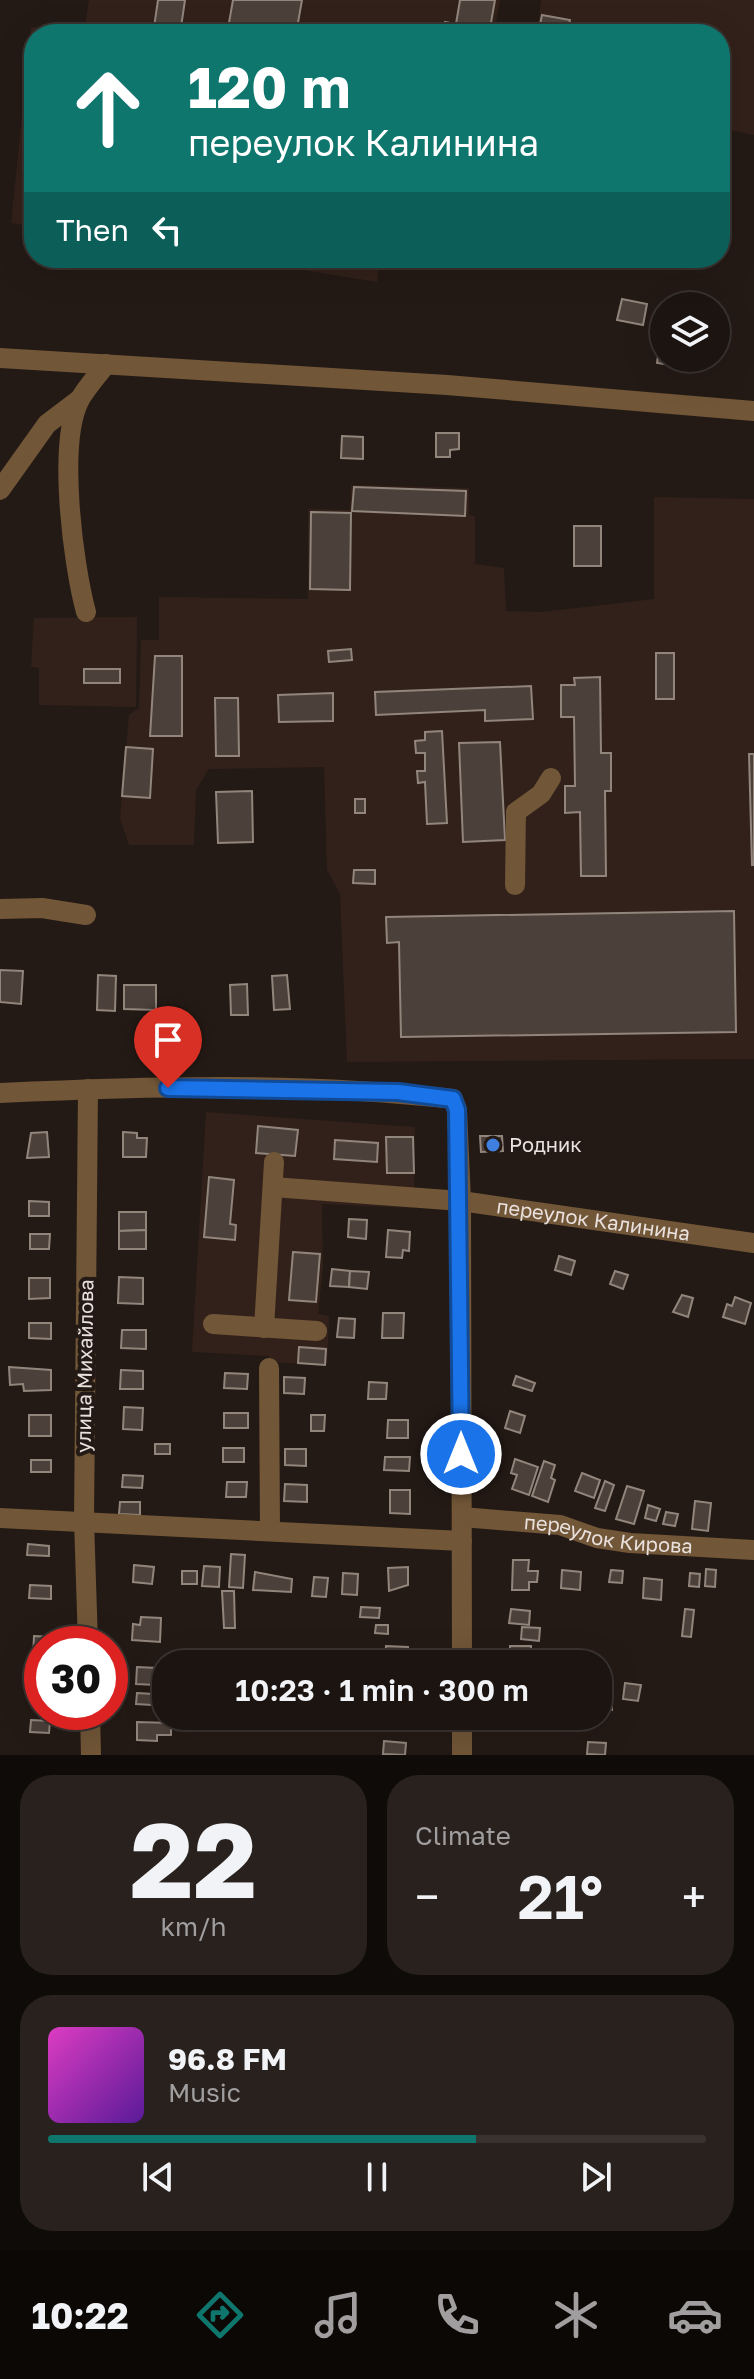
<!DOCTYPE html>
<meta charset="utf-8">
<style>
body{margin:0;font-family:"Golos Text",sans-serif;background:#28211e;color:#f1f3f6;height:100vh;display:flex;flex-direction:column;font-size:30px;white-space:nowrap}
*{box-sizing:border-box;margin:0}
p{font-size:26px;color:#a09e9f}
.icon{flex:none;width:44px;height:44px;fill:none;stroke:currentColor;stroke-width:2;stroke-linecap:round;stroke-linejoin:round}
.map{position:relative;height:1755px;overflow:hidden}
.details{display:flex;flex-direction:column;gap:20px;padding:20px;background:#0f0b09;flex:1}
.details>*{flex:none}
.top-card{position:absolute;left:24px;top:24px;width:706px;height:244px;border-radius:32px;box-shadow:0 8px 32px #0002,0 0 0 2px #393330;background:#0f766e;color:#fff;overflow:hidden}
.fabs{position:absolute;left:650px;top:292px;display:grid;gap:16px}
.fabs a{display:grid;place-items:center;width:80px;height:80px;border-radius:50%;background:#1b1410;box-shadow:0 8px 32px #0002,0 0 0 2px #393330;font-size:40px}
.speed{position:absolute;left:24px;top:1626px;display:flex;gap:16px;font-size:40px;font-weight:700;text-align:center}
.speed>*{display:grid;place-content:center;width:104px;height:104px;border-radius:50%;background:#1b1410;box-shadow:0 8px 32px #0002,0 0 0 2px #393330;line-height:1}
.speed .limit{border:12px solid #d22;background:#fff;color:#111}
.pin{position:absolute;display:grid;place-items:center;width:68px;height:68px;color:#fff;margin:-82px -34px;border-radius:50% 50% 50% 0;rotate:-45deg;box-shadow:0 0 8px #0007}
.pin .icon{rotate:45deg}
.me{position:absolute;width:88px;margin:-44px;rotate:0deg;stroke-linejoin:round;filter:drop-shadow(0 0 6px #0008)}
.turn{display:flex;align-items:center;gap:28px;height:168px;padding:0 32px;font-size:36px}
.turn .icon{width:104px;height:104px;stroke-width:2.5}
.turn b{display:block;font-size:56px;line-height:68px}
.then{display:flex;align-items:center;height:76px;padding:0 32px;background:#0003;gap:16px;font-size:30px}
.big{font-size:60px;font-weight:600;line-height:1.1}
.details .tile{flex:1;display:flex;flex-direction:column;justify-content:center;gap:12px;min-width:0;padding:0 28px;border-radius:32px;background:#28211e}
.details .dial{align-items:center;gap:0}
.dial b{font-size:104px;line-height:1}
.song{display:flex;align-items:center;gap:24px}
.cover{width:96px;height:96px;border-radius:12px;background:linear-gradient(135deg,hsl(310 70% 55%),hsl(270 70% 35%))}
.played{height:8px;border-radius:4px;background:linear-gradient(90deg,#0f766e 65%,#393330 65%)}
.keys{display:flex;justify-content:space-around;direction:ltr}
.heat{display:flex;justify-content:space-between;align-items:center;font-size:44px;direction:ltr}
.details .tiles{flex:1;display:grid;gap:20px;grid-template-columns:1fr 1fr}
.tile:last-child{grid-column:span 2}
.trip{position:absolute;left:152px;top:1650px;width:460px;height:80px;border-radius:32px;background:#1b1410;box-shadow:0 8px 32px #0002,0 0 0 2px #393330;font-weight:600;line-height:80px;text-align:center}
.dock{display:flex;height:128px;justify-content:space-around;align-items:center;background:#0b0806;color:#a09e9f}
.dock .icon{width:56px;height:56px}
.dock .active{color:#0f766e}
.dock b{font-size:36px;color:#f1f3f6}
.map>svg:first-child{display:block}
.built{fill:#32211a}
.building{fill:#4c413a;stroke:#91857c;stroke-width:2}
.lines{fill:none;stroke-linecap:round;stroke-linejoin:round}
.minor{stroke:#715637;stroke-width:20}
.route-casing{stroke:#114b97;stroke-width:20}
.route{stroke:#1a73e8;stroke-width:14}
.shop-dot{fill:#3f7fe0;stroke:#241a15;stroke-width:3}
.labels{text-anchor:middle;stroke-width:8;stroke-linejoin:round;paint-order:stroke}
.poi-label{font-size:20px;fill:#e9e1de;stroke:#241a15;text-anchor:start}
.street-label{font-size:20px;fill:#e9e1de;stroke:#241a15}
</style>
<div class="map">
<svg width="754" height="1755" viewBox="0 0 754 1755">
<rect width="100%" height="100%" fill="#241a15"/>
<g class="built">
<path d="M89,0H500L494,34H34V227L11,223L31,27L84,33Z"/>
<path d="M541,0H754V135L720,128V34H537Z"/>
<path d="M229,258H380L377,282Z"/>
<path d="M351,485L469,488V515L475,516V564L504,568L506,611L542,612L654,599V497L754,499V1059L347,1062L340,894L327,870L324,767L209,769L196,790L194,845H129L120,819L129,715L139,708L141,640H159V597L308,599V509L350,510Z"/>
<path d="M137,617L136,707L39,705V668L31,667L34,618Z"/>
<path d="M206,1112L415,1127L414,1208L322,1204L323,1268L318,1314L329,1316L327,1365L269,1362V1356L192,1352Z"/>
</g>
<g class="building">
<path d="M158,0H185L180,34H153Z"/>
<path d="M233,0H302L296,34H227Z"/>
<path d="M460,0H495L489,34H443L445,22L456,24Z"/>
<path d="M542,15L570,20L567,34H538Z"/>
<path d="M622,299L647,304L643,325L617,320Z"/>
<path d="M657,312L664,313V333L654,332Z"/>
<path d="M660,341L664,342V358H672L671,365L657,363Z"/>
<path d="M436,433H459V449L450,450V457H436Z"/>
<path d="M342,436L363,437V459L341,458Z"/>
<path d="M354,487L466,491L465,516L352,511Z"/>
<path d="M311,512L351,513L350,590L310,589Z"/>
<rect x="574" y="526" width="27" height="40"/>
<path d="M351,649L352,660L329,662L328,651Z"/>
<rect x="656" y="653" width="18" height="46"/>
<path d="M155,656H182V736H150Z"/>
<rect x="84" y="669" width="36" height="14"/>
<path d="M600,677L601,753H611V791H605L606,876H581L580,812L565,813V786H575L574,717H561V685H575L574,678Z"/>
<path d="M531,686L533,719L485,721V710L376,715L375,692Z"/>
<path d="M333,693V721L279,722L278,695Z"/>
<path d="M215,698H238L239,756H216Z"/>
<path d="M442,731L447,823L427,824L425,782L418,783L417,771H425V753H416L415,741L425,740V732Z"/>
<path d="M500,742L505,840L463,842L459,743Z"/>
<path d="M126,747L153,749L150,798L122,796Z"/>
<path d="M749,754H754V865H752Z"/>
<path d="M252,791L253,842L218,843L216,792Z"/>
<rect x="355" y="799" width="10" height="14"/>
<path d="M354,870H375V884L353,883Z"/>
<path d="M734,911L736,1032L401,1037L399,942L387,943L386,917Z"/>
<path d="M0,970L23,971L21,1004L0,1002Z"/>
<path d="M98,975L116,976L115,1011L97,1010Z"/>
<path d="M287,975L290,1009L274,1010L272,976Z"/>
<path d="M247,984L248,1015H231L230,985Z"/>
<path d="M124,985H156V1010L124,1009Z"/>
<path d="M258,1126L298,1130L295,1156L256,1153Z"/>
<path d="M47,1132L49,1157L27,1158L31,1133Z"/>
<path d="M123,1132L137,1133V1138H147L146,1157H123Z"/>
<path d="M480,1136H502L503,1151L481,1152Z"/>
<path d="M386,1137H413L414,1173H387Z"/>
<path d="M335,1140L378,1143L377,1162L334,1159Z"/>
<path d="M209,1177L234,1180L230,1224L236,1225L235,1240L204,1237Z"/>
<path d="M29,1201L49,1202V1216H29Z"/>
<path d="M119,1212H146V1230L119,1231Z"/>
<path d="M349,1219L367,1220L366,1239L348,1237Z"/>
<path d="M146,1230V1249H119V1231Z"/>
<path d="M388,1230L410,1232L409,1251L403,1250L402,1258L386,1257Z"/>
<path d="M30,1234H50L49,1249H30Z"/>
<path d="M293,1252L320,1254L316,1302L289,1300Z"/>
<path d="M559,1256L575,1261L571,1275L555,1270Z"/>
<path d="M332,1269L350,1271L349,1287L330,1286Z"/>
<path d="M350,1271L369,1272L367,1289L349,1287Z"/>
<path d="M615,1271L628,1275L623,1289L610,1284Z"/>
<path d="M119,1277L143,1278V1304L118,1303Z"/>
<path d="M29,1278H50V1298L29,1299Z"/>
<path d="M682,1295L693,1298L688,1317L673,1312Z"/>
<path d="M735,1297L751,1303L745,1324L723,1317L727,1304L732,1306Z"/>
<path d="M383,1313H404L403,1338H382Z"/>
<path d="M339,1318L355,1319L354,1338L337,1337Z"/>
<path d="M29,1323H51V1339L29,1338Z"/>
<path d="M122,1330H146V1349L121,1348Z"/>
<path d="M299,1347L326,1349L325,1365L298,1363Z"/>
<path d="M9,1367L51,1370V1390L24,1391L23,1384L10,1385Z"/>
<path d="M121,1370L143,1371V1389H120Z"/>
<path d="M225,1373L248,1374L247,1389L224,1388Z"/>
<path d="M516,1376L535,1383L532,1391L513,1385Z"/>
<path d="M284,1377L305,1378L304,1394L284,1393Z"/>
<path d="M369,1382L387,1383L386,1399H368Z"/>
<path d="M124,1407L143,1408L142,1430L123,1429Z"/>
<path d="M510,1411L525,1416L520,1433L505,1428Z"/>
<rect x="224" y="1413" width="24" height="15"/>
<rect x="29" y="1415" width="22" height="21"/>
<path d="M311,1415H325L324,1431H311Z"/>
<path d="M388,1420H408V1438H387Z"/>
<rect x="155" y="1444" width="15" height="10"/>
<rect x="223" y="1448" width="21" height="14"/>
<path d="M285,1449H306V1466L285,1465Z"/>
<path d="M385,1457H410L409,1471L384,1470Z"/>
<path d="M515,1459L538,1467L529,1495L512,1489L517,1475L511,1473Z"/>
<rect x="31" y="1460" width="20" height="12"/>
<path d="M544,1461L555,1465L551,1478L555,1480L548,1502L532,1496Z"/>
<path d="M582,1473L600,1480L594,1498L575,1491Z"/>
<path d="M123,1475L143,1476L142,1488L122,1487Z"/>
<path d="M605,1481L614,1485L605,1511L595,1508Z"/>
<path d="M227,1482H247L246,1497H226Z"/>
<path d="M285,1484L307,1485V1502L284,1501Z"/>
<path d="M627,1486L644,1491L634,1524L616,1519Z"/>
<path d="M390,1490H410V1514L390,1513Z"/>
<path d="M695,1501L711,1503L708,1531L692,1529Z"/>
<path d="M120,1502H140V1515L119,1514Z"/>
<path d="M648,1505L660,1509L656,1521L645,1518Z"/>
<path d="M666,1512L678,1514L675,1526L663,1524Z"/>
<path d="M28,1544L49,1546V1556L27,1555Z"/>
<path d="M231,1554L245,1555L243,1588L229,1587Z"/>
<path d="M513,1560H529L528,1571H538L537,1582H529V1590H512Z"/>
<path d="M134,1565L154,1567L152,1584L133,1582Z"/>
<path d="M204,1566L220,1567L219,1587L202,1586Z"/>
<path d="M408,1567V1585L389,1591L388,1568Z"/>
<path d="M706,1569L716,1570L715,1587L705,1586Z"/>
<path d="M562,1570L581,1572L580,1590L561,1588Z"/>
<path d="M611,1570L623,1571L622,1583L609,1582Z"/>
<rect x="182" y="1571" width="15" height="13"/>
<path d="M255,1572L292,1579L291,1592L253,1590Z"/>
<path d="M343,1573L358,1574L357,1595L342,1594Z"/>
<path d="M690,1573L700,1574L699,1587L689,1586Z"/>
<path d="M314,1577L328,1578L326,1597L312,1596Z"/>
<path d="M644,1578L662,1580L661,1600L643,1598Z"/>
<path d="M30,1585L51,1586V1599L29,1598Z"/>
<path d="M222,1591H234L235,1628H224Z"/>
<path d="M361,1607L380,1608L379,1618L360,1617Z"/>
<path d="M511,1609L530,1611L529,1625L509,1623Z"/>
<path d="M685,1609L694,1610L691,1637L682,1636Z"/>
<path d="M141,1617L161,1618L160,1642L132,1640L133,1624L140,1625Z"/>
<path d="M376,1625H388V1634L375,1633Z"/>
<path d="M522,1627L540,1628L539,1641L521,1639Z"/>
<path d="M34,1636L52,1637L51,1644H42V1657H33Z"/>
<path d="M386,1646L408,1647V1661L385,1660Z"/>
<path d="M510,1646H531L530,1658L510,1657Z"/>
<path d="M137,1667L157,1668L156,1685L136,1684Z"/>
<path d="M28,1678H42V1689L28,1688Z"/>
<path d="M625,1683L641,1685L638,1701L623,1699Z"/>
<path d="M137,1693L153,1694L152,1705L136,1704Z"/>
<path d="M598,1702H612V1710L598,1709Z"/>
<path d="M31,1720L50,1721L49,1733L30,1732Z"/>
<path d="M137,1722L171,1723V1735H157V1741L137,1740Z"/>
<path d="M384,1741L406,1743L405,1755L383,1754Z"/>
<path d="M588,1742L606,1743L605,1755L587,1754Z"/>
</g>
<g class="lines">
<g class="minor">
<path d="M0,358L447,385L754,411"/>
<path d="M0,490L47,424L80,399"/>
<path d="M86,612C73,564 57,442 80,399C87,387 98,375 106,364"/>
<path d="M515,885L516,812L541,794L551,778"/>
<path d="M0,909L42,908L86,915"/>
<path d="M88,1089L84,1520L88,1644"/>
<path id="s1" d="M0,1093C150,1086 304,1082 453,1099L457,1110L461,1201L754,1243"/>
<path d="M273,1187L461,1201L462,1664"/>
<path d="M213,1324L317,1331"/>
<path d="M264,1328L274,1162"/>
<path d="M269,1368L270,1530"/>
<path id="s2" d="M462,1517L560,1525L597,1538L630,1543L754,1550"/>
<path d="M0,1518L462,1541"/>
<path d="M90,1712L91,1755"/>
<path d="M462,1755V1716"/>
</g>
</g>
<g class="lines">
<g class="route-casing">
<path id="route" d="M168,1088L398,1092L453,1099L457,1110L461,1454"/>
</g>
<use href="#route" class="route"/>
</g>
<circle class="shop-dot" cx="493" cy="1145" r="8"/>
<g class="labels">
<g class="poi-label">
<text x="509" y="1152">Родник</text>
</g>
<g class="street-label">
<text dy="7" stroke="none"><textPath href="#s1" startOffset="690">переулок Калинина</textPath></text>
<text transform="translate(85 1366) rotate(-89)" y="7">улица Михайлова</text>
<text dy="7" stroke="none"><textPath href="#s2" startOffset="148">переулок Кирова</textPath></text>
</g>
</g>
</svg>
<div class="fabs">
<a><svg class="icon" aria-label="layers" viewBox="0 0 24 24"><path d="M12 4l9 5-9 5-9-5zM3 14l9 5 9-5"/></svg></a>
</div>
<div class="speed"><div class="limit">30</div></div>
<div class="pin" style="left:168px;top:1088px;background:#d93025"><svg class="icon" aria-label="arrive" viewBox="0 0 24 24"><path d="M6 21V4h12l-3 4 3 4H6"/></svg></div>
<svg class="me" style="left:461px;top:1454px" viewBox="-20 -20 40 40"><circle r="17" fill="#1a73e8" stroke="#fff" stroke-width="3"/><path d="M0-11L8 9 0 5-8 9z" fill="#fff"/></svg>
<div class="trip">10:23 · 1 min · 300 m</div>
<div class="top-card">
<div class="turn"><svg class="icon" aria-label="ahead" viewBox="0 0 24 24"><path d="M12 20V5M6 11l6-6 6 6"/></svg><div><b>120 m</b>переулок Калинина</div></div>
<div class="then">Then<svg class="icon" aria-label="left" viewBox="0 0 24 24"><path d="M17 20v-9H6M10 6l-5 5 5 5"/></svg></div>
</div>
</div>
<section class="details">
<div class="tiles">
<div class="tile dial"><b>22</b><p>km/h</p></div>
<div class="tile"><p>Climate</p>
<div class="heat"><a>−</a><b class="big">21°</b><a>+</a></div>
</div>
<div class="tile">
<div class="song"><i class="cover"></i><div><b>96.8 FM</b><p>Music</p></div></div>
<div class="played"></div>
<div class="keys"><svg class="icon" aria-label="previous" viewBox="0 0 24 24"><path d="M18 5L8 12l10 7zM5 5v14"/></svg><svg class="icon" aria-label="pause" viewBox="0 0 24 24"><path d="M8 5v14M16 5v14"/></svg><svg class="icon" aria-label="next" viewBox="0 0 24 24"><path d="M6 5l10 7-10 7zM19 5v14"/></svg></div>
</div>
</div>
</section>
<nav class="dock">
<b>10:22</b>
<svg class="icon active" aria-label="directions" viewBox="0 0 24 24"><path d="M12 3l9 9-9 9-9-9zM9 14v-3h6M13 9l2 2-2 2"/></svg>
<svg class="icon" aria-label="music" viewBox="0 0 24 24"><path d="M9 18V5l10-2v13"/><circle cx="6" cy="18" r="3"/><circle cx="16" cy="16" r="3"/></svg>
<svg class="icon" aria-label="phone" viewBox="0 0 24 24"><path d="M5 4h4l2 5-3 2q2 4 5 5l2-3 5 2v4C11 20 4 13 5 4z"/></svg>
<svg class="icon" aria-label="climate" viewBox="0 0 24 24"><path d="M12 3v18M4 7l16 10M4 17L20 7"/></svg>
<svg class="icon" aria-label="car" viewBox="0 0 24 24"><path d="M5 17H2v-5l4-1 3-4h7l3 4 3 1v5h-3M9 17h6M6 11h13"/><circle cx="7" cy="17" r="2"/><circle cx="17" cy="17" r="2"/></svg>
</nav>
